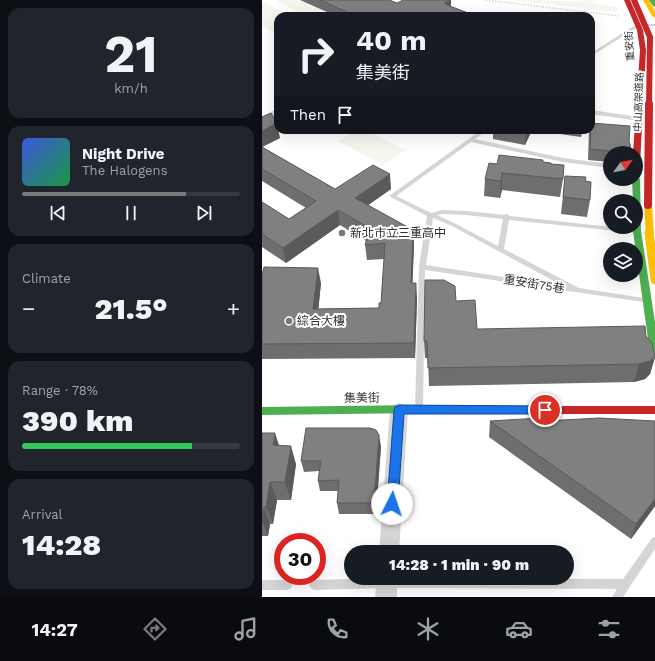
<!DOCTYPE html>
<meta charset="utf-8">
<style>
body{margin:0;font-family:"Work Sans","Noto Sans TC",sans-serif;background:#20242c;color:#f1f3f6;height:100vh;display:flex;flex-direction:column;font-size:15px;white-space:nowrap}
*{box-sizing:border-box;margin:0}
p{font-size:13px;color:#9ea1a6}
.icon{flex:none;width:22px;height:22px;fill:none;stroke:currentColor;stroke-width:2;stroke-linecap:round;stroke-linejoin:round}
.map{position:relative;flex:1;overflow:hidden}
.side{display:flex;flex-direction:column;gap:8px;padding:8px;background:#0d0f14;width:262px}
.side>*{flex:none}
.banner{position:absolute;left:12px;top:12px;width:321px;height:122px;border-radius:12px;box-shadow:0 4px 16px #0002;background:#171b24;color:#f1f3f6;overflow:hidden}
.needle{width:26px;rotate:57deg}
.buttons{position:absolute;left:341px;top:146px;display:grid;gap:8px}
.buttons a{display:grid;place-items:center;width:40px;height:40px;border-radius:50%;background:#171b24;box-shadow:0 4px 16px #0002;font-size:20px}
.speed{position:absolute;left:12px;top:533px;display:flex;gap:8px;font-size:20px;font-weight:700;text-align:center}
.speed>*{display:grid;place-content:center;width:52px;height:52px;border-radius:50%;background:#171b24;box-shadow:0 4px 16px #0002;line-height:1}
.speed .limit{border:6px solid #d22;background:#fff;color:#111}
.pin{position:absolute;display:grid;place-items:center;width:34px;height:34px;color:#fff;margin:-17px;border:2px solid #fff;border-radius:50%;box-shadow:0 1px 4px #0007}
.me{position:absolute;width:44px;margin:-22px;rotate:4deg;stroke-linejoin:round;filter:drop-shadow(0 0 3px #0008)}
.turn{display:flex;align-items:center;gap:14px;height:84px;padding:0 16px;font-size:18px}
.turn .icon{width:52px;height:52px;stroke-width:2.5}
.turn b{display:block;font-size:28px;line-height:34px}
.then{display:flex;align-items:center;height:38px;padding:0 16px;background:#0003;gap:8px;font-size:15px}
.big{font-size:30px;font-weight:800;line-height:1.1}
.side .tile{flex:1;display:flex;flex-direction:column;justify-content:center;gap:6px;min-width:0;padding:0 14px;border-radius:12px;background:#20242c}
.side .dial{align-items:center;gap:0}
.dial b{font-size:52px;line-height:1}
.song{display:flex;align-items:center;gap:12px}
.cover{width:48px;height:48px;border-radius:6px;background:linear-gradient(135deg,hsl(230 70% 55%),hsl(140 70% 35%))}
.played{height:4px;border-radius:2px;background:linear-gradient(90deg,#797979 75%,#363941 75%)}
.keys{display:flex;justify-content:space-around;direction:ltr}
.heat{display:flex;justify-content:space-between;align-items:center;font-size:22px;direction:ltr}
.charge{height:6px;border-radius:3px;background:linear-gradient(90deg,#34c759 78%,#363941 0)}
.trip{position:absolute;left:82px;top:545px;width:230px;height:40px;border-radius:20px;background:#171b24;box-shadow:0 4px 16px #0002;font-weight:800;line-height:40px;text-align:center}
.tabs{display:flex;height:64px;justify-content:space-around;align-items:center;background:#090b0e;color:#9ea1a6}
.tabs .icon{width:28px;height:28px}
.tabs .selected{color:#797979}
.tabs b{font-size:18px;color:#f1f3f6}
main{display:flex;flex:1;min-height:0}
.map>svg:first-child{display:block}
.green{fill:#f5f6ed}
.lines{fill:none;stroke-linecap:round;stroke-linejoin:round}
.path{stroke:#d5d5d5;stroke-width:1.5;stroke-dasharray:1.5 1.5;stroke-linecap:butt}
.lane{fill:#d5d5d5;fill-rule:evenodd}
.street{fill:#d5d5d5;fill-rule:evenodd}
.fast{fill:#4caf50;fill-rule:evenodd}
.slow{fill:#ffc107;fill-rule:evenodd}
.jam{fill:#c62828;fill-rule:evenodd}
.slow-bridge-far1{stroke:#ffc107;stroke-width:8}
.slow-bridge{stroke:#ffc107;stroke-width:9}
.jam-bridge-far1{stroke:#c62828;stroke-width:6}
.jam-bridge{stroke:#c62828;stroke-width:8}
.wall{fill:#6e6e6e}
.shaded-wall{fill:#5a5a5a}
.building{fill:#808080;stroke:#5a5a5a}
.route{fill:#1a73e8;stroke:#114b97}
.poi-dot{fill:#797979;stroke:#fff;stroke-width:1.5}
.labels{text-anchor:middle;stroke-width:4;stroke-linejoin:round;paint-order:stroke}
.far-street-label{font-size:10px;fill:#313131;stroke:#fff}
.poi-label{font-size:12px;fill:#313131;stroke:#fff;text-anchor:start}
.street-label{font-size:12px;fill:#313131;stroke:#fff}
</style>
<main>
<section class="side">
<div class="tile dial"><b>21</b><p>km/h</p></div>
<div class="tile">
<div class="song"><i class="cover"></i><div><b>Night Drive</b><p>The Halogens</p></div></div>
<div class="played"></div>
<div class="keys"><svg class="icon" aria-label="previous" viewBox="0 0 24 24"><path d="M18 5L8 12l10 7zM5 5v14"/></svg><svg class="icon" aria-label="pause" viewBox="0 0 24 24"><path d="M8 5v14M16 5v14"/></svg><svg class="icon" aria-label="next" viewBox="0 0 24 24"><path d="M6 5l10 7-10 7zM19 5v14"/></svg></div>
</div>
<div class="tile"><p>Climate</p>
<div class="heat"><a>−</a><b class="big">21.5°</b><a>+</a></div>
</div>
<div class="tile"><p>Range · 78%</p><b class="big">390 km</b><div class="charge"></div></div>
<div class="tile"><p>Arrival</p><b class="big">14:28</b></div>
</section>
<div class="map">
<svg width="393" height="597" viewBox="0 0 393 597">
<rect width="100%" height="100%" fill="#fff"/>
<g class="green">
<path d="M18,0H37L73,16H45L14,1Z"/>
<path d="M251,0L310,1L334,0L327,3L356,7L354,12Z"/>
<path d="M0,2L30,16H16V34L0,26Z"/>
<path d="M96,130H103L144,150L121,165L76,141Z"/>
</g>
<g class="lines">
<path class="path" d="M224,0L357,16"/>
<g class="lane">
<path d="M375,24H393V26H378L329,56V53Z"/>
<path d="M329,110L377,117L380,119L377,121L329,114Z"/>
<path d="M219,130H225L213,139L301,158L348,164V168L301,162L209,142L134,196L169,213L181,210L204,211L242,215L245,214L248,216L377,230L378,231L375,233L247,220L242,249L317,288L382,298L386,300L382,302L163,270L161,408L160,410L157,411L154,410L153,408L157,267L165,216L127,196ZM181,214L204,215L241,219L236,246L194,224L175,215ZM171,218L190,226L301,286L164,265Z"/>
<path d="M393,537V549L361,597H350L355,589L125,588L52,590L49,588L47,585L49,582L52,580L125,578L361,579L390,538Z"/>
<path d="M0,580H26L29,582L31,585L29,588L26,590H0Z"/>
</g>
<g class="street">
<path d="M16,109V117L0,124V116Z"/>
<path d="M137,403L143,405L146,410L137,552H117L128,410L131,405Z"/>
<path d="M115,578H135V597H113Z"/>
</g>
<g class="fast">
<path d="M387,0H393V7L391,6Z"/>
<path d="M374,177L378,179L379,231L393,322V357L390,356L388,353L371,231V227H374V201H371L370,179H374Z"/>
<path d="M157,405L289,406L293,407L294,410L293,413L289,414L157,413L0,415V407Z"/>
</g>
<path class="slow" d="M381,0H387L393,11V18L390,16Z"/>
<g class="jam">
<path d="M362,0H368L381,30L384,50L378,165L374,167V153H371L378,50L375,30Z"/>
<path d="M289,406H393V414H289L285,413L284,410L285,407Z"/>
</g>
<path class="slow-bridge-far1" d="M386,205L388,234"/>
<path class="slow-bridge" d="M387,233L393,280"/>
<path class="jam-bridge-far1" d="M372,0L388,37L387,105"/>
<path class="jam-bridge" d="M386,205L387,104"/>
</g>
<g class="wall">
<path d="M38,0H127L135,3L189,7L214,16H74Z"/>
<path d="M0,117L18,138L0,147L73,189H129L106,205L151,230L152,245L150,283L155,298L153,358L0,359V275L59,283L56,309L117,308L119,303L122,259L105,260L103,245L104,241L78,225L24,263L0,247V202L27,219L44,208L0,181Z"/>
<path d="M231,130H321L319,137L270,130L263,145L231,139Z"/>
<path d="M327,130L367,142L369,153H348V162L326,160Z"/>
<path d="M281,162L289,164L301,179L298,197L240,190L238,198L222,196L223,179L235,164Z"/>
<path d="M303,176L323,181L328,200L325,217L299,214Z"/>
<path d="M194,301L215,329L384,336L393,357L388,374L383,379L372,382L167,386L166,358H163L162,341Z"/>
<path d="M228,421H393V506L369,539L227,437Z"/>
<path d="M0,433L17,445L34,464L29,500H15L11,524H8L6,536H0Z"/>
<path d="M119,446L114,514H77L75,503L76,491H58L56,481L57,471L42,472L39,461Z"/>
</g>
<g class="shaded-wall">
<path d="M189,0V10L182,3Z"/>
<path d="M15,123L18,138L0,147V131Z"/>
<path d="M265,130H270L263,145L264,132Z"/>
<path d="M240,173V190L238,198L239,181Z"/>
<path d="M128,174L129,189L95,213L93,198Z"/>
<path d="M76,210L78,225L24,263L21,248Z"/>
<path d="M151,230L152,245L150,298L149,283Z"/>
<path d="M56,268L59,283L55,324L51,309Z"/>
<path d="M154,283L155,298L153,358L152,343Z"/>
<path d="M393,357L388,374L383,379L372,382L377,364Z"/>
<path d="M13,433L19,451L11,445Z"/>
<path d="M117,435L119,446L114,514L112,503Z"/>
<path d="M29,446L34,464L29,500L23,482Z"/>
<path d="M8,482L15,500L11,524L4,507Z"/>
<path d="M393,499V506L369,539L374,524Z"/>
<path d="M2,507L8,524L6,536L0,521V516Z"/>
</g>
<g class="building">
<path d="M58,0H127L135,3L141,0H189L182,3L187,5H185L214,16H94Z"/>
<path d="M9,113L15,123L0,131V117Z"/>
<path d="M329,123L368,126L367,142L368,144L369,153L328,149Z"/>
<path d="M252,130H265L264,132Z"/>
<path d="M0,147L73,189L111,165L128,174L93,198L151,230L149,283H154L152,343L0,344V275L2,267L56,268L51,309L117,308V303H119L123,243L103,245L109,229L76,210L21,248L0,234V202L27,219L54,201L0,169Z"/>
<path d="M237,155L281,160V162L289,163V164L302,165L301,179L240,173L239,181L223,179L227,163L235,164Z"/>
<path d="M303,176L324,177L323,181L329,182L328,200L301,197Z"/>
<path d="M163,280H182L193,286L194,301L213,300L215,329L383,326L384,336L390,343L393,357L388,361L377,364L166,368L165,341H162Z"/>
<path d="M278,418L282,421L337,418L393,421V499L374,524L228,421Z"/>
<path d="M44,428H108L114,430L117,435L112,503H75L77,480L56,481L59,461H39Z"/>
<path d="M0,433H13L11,445L29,446L23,482H8L4,507H2L0,516Z"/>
</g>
<path class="route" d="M137,405L283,406L287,407L288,410L287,413L283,414H142L136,504L135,508L130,510L126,508L125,504L132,410L133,407Z"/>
<g class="poi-dot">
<circle cx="80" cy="233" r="4"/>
<circle cx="27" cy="321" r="4"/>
</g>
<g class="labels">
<g class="far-street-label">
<text transform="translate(367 46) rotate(-94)" y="4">重安街</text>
<text transform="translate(376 102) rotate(-88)" y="4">中山高架道路</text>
</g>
<g class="poi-label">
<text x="88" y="237">新北市立三重高中</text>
<text x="35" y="325">綜合大樓</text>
</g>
<g class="street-label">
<text transform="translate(272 284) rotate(9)" y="4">重安街75巷</text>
<text transform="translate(100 398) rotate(-1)" y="4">集美街</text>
</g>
</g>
</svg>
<div class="buttons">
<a><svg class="needle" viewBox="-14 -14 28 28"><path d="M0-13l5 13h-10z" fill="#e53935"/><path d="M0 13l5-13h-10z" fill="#9ea1a6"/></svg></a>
<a><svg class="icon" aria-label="search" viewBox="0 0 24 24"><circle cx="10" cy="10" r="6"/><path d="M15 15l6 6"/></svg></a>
<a><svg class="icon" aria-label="layers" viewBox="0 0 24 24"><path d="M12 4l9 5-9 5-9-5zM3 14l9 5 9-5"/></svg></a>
</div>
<div class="speed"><div class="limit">30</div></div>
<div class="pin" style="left:283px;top:410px;background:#d93025"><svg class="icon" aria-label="arrive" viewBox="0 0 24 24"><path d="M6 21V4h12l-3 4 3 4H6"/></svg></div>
<svg class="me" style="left:130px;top:504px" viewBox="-20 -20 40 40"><circle r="19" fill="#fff"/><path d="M0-13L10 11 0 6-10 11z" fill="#1a73e8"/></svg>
<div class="trip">14:28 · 1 min · 90 m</div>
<div class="banner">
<div class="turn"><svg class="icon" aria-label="right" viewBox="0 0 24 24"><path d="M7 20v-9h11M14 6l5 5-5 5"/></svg><div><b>40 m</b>集美街</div></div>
<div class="then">Then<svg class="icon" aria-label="arrive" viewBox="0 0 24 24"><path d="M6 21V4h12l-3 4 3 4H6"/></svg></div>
</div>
</div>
</main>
<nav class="tabs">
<b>14:27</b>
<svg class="icon selected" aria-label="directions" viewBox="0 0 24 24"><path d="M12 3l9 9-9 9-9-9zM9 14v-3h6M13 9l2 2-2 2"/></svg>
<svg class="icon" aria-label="music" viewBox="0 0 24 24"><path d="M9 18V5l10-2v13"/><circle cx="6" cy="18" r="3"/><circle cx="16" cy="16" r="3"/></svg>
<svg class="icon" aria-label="phone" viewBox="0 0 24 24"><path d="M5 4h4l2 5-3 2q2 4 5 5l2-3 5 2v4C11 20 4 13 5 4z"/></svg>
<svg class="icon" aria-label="climate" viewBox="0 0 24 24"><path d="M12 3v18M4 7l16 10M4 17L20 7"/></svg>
<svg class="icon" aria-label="car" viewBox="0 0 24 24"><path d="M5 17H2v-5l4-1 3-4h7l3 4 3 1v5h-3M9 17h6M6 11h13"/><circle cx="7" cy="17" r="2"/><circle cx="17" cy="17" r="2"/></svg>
<svg class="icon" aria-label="filters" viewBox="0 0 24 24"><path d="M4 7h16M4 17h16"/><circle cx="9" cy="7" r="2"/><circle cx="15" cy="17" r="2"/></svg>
</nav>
